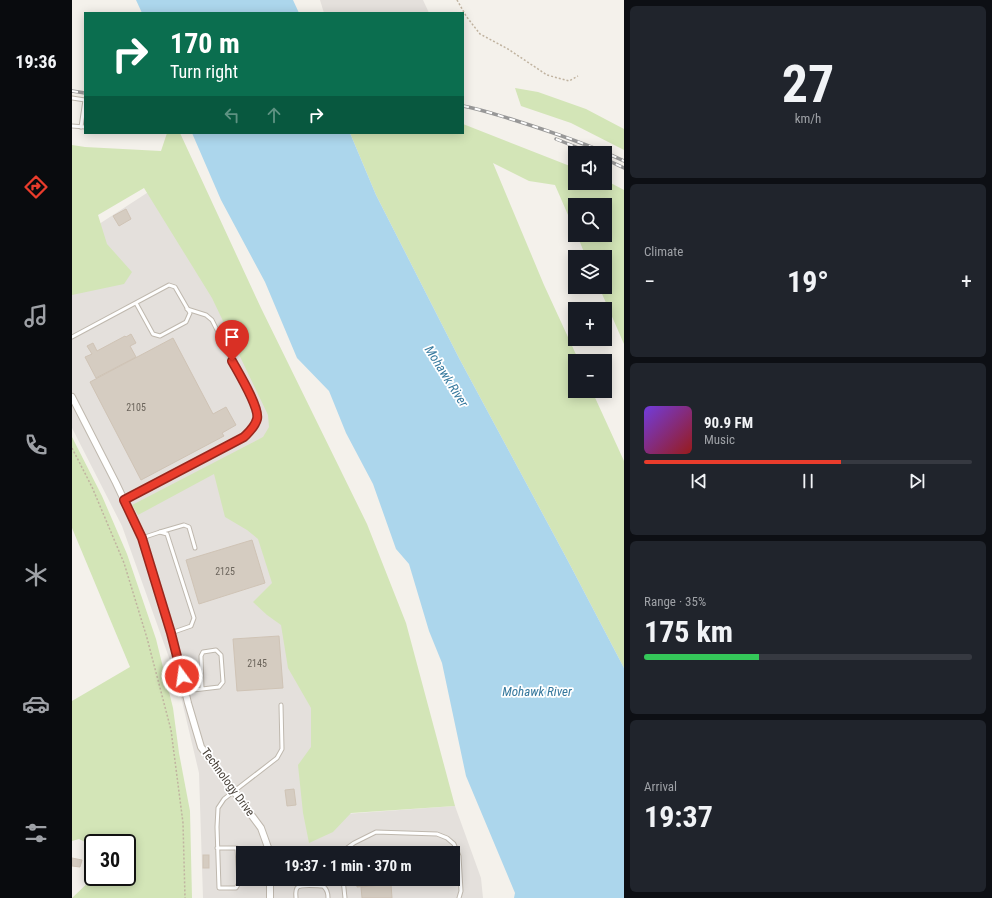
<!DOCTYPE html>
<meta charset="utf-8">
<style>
body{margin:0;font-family:"Roboto Condensed",sans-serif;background:#20242c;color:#f1f3f6;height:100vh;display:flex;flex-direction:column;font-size:15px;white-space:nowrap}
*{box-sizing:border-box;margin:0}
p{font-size:13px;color:#9ea1a6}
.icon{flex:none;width:22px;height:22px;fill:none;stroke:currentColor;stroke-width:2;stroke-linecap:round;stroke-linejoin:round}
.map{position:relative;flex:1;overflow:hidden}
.side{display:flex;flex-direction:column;gap:6px;padding:6px;background:#0d0f14;width:368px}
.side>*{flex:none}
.guide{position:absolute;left:12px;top:12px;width:380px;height:122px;border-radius:0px;box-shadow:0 2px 10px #0003;background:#0b6e4f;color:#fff;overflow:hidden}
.controls{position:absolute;left:496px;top:146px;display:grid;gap:8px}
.controls a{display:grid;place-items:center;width:44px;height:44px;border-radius:0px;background:#171b24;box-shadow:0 2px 10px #0003;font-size:20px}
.speed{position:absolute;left:12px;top:834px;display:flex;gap:8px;font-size:20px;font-weight:700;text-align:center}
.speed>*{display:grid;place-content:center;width:52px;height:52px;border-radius:50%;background:#171b24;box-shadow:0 2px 10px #0003;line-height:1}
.speed .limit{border:2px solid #111;border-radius:6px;background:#fff;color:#111}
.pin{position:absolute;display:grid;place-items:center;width:34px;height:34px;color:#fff;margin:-41px -17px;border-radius:50% 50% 50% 0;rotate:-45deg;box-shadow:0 0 4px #0007}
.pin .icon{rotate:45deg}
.me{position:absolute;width:44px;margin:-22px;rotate:346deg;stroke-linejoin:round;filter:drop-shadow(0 0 3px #0008)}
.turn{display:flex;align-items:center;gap:14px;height:84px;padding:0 20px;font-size:18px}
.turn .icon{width:52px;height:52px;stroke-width:2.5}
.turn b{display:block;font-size:28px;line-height:34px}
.lanes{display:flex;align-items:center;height:38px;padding:0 20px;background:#0003;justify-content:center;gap:20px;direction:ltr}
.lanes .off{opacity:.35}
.big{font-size:30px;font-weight:700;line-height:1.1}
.side .tile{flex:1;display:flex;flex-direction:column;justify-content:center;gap:6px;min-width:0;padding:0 14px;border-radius:6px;background:#20242c}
.side .dial{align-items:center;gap:0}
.dial b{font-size:52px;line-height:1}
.song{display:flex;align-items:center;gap:12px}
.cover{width:48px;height:48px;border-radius:6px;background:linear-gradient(135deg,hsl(260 70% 55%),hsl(0 70% 35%))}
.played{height:4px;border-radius:2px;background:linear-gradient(90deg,#ea3c2c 60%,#363941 60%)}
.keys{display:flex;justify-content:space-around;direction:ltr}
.heat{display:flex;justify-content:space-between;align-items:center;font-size:22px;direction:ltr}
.charge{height:6px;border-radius:3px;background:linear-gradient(90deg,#34c759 35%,#363941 0)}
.trip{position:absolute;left:164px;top:846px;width:224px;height:40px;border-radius:0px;background:#171b24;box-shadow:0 2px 10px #0003;font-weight:700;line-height:40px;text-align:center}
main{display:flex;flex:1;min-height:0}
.dock{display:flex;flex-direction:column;width:72px;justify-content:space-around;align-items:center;background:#090b0e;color:#9ea1a6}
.dock .icon{width:28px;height:28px}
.dock .selected{color:#ea3c2c}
.dock b{font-size:18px;color:#f1f3f6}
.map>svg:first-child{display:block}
.industrial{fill:#e4e0dc;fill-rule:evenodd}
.green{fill:#d3e5b7}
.water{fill:#acd6ec}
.building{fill:#d5ccc1;stroke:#cfc3b5}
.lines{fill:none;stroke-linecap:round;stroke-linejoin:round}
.lane-casing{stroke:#bfb8ae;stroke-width:5}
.street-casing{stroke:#bfb8ae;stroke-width:8}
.path{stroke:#c0b3a0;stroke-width:1.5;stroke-dasharray:2 2;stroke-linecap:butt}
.lane{stroke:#fff;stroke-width:3}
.street{stroke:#fff;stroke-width:6}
.rail-casing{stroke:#989898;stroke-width:3.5}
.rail{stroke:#fff;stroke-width:2;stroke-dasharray:6;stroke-linecap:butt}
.route-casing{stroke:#98271d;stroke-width:10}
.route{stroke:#ea3c2c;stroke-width:7}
.labels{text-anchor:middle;stroke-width:3.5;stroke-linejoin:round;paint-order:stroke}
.number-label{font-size:10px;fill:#6b645b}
.street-label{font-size:12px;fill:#484139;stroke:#fff}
.water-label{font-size:13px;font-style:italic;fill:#35789d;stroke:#fff}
</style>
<main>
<nav class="dock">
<b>19:36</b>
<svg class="icon selected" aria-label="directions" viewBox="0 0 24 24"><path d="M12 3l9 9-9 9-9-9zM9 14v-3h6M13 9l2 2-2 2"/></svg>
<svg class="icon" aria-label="music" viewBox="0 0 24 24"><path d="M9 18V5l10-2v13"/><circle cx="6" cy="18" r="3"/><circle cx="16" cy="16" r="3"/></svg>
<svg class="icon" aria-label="phone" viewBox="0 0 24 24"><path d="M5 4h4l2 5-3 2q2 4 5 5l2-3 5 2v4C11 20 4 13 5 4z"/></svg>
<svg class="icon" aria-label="climate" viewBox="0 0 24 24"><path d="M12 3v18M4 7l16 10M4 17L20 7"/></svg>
<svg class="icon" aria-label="car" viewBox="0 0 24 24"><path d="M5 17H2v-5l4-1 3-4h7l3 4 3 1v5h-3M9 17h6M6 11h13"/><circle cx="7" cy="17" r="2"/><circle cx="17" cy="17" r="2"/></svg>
<svg class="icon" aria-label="filters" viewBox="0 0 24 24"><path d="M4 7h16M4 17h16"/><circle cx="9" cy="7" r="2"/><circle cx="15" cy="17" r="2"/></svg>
</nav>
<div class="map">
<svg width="552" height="898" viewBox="0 0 552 898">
<rect width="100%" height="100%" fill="#f4f1eb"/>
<g class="industrial">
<path d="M248,0H351L357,13H252Z"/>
<path d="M98,178L205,421L259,815L383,806L409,878L411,898H131L127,773L105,680L50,526L0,428V238L4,239ZM171,853H381V879H171Z"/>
</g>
<g class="green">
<path d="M443,88L466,92L514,109L552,129V150L499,123L449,106Z"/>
<path d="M391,124L503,168V183H533V180L552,190V344L527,287H533V257H514L505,235H533V205H503V231L483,185L457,181L421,163L472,285L507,361H503V391H520L552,461V668L496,561L388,360L304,195L278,133H391Z"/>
<path d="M95,133H108L189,308L295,524L334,623L383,806L279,813L261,832L237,843L231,813L226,765L239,747V708L216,668L209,625L195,615L181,602L200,583L186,539L175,530L153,517L142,474L66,515L60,505L191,437L197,427L196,415L140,298L72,188L26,215L35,244L60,272L52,284L0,295V145L13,147L89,151Z"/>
<path d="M0,437L30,496L55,554L84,639L101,708L107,753L118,811L120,898H0L22,877H55V843H21V846L7,839L0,841V701L58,667L0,528Z"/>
</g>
<g class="water">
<path d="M64,0H221L227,13H70Z"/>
<path d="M120,133H278L304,195L388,360L496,561L552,668V898H442L443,893L394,776L370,663L357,631L337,564L324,549L301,484L274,433L257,391L225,358L193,282L149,200Z"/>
</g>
<g class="building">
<path d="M54,209L59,219L47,226L41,216Z"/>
<path d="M59,334L64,343L58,346L64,357L24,378L13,357L20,354L15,346L21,343L25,351L53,336L54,337Z"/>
<path d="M101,338L141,414L154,407L164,425L150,433L152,436L69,480L18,382Z"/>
<path d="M180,540L193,583L127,604L114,560Z"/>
<path d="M207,636L211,688L165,691L161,639Z"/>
<path d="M222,789L224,805L215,806L213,790Z"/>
<path d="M320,850V853H295Z"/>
<rect x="131" y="855" width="6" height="13"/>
<path d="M0,858L10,860L8,867L0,866Z"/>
<path d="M284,879H345V880L285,887Z"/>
<path d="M319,884L320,898H290L289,887Z"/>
</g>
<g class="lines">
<g class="lane-casing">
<g id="lane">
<path d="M0,98L13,100"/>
<path d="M0,126L13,127"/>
<path d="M9,127L13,100"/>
<path d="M0,337L97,285L103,287L118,313L114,322L88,336L81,334L64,303"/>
<path d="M52,500L172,437C185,425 187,420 181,402L140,320L134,315L115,309"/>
<path d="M88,532L112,525L117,527L123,548"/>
<path d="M70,538L88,532L95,534L122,618L119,626L99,633"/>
<path d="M113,691L147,687L151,682L149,655L144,650L131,652L129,656L130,689"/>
<path d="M145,848H165L167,883L164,888H147L145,827L146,808L152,799L161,792L205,758L210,749L209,705"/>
<path d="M268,853L282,843L304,832L365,834L375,838L382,844L387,856L389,891L387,898"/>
<path d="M271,879L273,898"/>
<path d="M224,898C224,895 223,891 225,888C228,884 245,886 251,886C255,889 256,893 256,898"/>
</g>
</g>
<g class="street-casing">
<g id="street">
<path d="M0,397L44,483L70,538L99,633L116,703L129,747L189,828L198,853"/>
<path d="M198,879V898"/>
</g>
</g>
<g class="path">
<path d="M385,0L394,16L408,34L436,49L475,75L497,81L506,76"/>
<path d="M0,448L20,487L52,563L75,638L99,730L111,823L113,898"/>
</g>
<use href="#lane" class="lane"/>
<use href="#street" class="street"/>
<g class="rail-casing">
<g id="rail">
<path d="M0,91L13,93"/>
<path d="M391,106C408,109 425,115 442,120C480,132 516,144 552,161"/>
<path d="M484,139L519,153"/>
<path d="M533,159L552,168"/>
</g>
</g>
<use href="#rail" class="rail"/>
</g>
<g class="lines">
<g class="route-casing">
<path id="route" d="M110,676L99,633L70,538L52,500L172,437C177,432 183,427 185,419C188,408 166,372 160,361"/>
</g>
<use href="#route" class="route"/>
</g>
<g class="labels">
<g class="number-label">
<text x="64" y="411">2105</text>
<text x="153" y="575">2125</text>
<text x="185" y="667">2145</text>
</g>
<g class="street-label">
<text transform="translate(156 782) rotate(54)" y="4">Technology Drive</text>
</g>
<g class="water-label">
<text transform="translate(375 376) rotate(58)" y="5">Mohawk River</text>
<text x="465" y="696">Mohawk River</text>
</g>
</g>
</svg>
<div class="controls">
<a><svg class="icon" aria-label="sound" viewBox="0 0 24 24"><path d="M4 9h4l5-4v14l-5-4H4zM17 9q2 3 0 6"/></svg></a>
<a><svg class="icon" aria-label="search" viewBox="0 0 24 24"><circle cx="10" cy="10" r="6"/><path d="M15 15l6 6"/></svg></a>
<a><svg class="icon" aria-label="layers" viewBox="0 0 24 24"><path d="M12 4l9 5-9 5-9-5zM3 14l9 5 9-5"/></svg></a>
<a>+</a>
<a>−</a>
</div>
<div class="speed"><div class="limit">30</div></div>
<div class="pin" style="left:160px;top:361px;background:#d93025"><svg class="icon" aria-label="arrive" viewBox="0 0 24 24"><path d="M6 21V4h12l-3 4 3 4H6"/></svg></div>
<svg class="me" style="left:110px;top:676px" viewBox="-20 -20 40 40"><circle r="17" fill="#ea3c2c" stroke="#fff" stroke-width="3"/><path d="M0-11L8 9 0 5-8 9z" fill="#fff"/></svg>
<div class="trip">19:37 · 1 min · 370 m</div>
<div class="guide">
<div class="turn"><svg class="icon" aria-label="right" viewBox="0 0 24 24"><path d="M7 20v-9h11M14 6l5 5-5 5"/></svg><div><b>170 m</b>Turn right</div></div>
<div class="lanes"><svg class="icon off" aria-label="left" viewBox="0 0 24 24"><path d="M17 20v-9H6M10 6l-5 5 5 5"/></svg><svg class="icon off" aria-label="ahead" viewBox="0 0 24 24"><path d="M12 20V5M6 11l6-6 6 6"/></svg><svg class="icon" aria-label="right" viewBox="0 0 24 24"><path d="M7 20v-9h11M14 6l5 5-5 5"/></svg></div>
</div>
</div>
<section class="side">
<div class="tile dial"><b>27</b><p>km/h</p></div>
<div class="tile"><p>Climate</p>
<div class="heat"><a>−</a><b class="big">19°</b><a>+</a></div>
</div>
<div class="tile">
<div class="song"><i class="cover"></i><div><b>90.9 FM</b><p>Music</p></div></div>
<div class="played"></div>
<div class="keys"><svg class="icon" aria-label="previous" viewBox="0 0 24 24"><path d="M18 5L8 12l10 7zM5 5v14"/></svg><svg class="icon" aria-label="pause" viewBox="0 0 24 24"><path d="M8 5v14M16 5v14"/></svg><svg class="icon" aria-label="next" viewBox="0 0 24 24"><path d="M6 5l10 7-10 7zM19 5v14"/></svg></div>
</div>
<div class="tile"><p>Range · 35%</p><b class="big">175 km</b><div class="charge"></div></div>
<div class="tile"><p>Arrival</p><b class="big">19:37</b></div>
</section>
</main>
